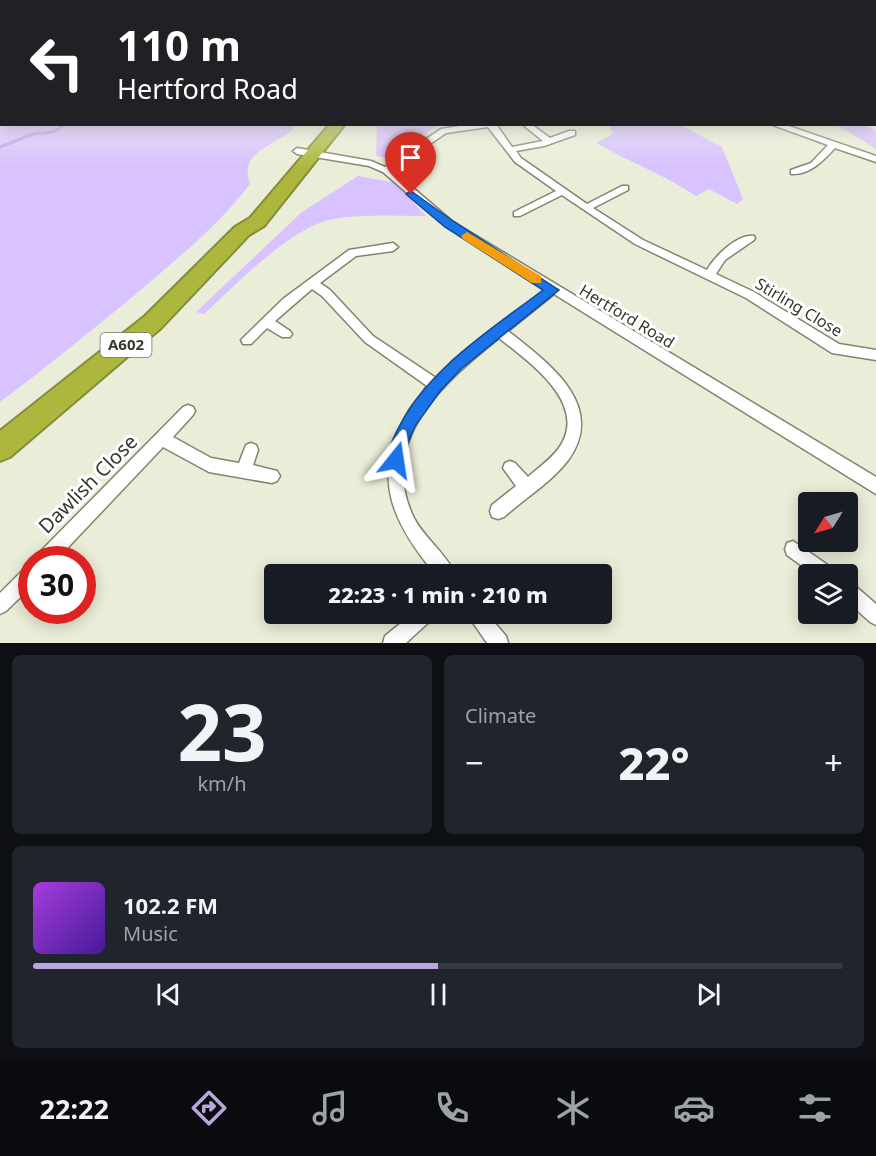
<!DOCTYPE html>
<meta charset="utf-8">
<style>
body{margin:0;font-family:"Noto Sans",sans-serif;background:#20242c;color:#f1f3f6;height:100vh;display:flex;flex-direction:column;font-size:22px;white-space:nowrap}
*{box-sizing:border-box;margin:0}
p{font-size:20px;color:#9ea1a6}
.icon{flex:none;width:33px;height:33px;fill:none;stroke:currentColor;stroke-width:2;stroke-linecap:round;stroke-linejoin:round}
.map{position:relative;height:643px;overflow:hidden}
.panel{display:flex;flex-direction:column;gap:12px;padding:12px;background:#0d0f14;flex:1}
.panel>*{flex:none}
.guide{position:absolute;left:0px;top:0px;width:876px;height:126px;box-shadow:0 3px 15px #0003;background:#202124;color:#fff;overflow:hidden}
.needle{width:39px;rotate:233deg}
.fabs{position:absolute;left:798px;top:492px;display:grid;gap:12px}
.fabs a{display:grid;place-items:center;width:60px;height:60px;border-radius:6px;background:#171b24;box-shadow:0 3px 15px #0003;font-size:30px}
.speed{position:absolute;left:18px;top:546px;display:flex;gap:12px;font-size:30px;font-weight:700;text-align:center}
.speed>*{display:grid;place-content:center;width:78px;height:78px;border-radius:50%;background:#171b24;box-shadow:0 3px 15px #0003;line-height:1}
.speed .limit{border:9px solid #d22;background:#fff;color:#111}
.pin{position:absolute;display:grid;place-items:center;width:51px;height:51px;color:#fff;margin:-62px -26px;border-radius:50% 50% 50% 0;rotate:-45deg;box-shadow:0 0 6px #0007}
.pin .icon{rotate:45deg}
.me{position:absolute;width:66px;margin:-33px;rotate:15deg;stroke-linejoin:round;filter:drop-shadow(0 0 4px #0008)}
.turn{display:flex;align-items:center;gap:21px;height:126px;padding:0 18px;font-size:27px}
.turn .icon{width:78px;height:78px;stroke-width:2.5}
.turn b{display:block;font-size:42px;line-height:51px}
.big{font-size:45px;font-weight:800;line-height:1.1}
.panel .widget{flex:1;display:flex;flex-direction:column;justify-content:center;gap:9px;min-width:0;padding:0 21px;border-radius:9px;background:#20242c}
.panel .dial{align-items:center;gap:0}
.dial b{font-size:78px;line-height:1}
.song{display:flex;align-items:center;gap:18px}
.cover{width:72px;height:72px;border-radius:9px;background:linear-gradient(135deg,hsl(280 70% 55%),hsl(260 70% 35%))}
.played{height:6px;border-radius:3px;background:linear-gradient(90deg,#bca5dc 50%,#363941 50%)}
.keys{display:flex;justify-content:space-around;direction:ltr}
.heat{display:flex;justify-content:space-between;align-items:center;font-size:33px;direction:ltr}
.panel .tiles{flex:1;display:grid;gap:12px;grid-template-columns:1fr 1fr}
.widget:last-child{grid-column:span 2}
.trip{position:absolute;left:264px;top:564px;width:348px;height:60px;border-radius:6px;background:#171b24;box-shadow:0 3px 15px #0003;font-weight:800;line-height:60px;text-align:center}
.tabs{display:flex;height:96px;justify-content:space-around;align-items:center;background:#090b0e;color:#9ea1a6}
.tabs .icon{width:42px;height:42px}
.tabs .current{color:#bca5dc}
.tabs b{font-size:27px;color:#f1f3f6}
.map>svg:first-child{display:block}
.green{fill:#d8c2ff}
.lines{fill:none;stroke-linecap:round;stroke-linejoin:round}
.stream{stroke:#bda1eb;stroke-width:3}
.street-casing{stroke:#818470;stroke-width:3}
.highway-casing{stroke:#848b39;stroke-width:4}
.street{fill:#fff;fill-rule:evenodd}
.highway{fill:#adb73e;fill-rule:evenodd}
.route{fill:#1a73e8;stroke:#114b97;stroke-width:1.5}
.slow{fill:#f59e0b}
.labels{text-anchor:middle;stroke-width:6;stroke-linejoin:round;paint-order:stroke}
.shield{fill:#fff;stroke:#73746e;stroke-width:1.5}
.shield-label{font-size:15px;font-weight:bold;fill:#373930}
.street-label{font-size:16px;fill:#373930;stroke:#fff}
.near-street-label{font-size:20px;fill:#373930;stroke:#fff}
</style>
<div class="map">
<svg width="876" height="643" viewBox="0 0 876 643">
<rect width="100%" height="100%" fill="#eaedd7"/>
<g class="green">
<path d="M0,77L2,124L295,125L291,131C270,147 239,153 250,184C218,226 177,259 137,293C92,330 47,367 0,402Z"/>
<path d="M377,125H439L418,138L397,159L376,156Z"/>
<path d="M609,125H681L722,147L743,199L737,204L709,189L696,196C665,175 629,162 596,143L613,134Z"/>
<path d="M837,125H865L876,131V149Z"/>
<path d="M358,176L396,183L426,216C395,216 363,214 333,219C290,227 236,285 204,314L196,312L302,212Z"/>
</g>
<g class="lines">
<path class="stream" d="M0,147L33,134L53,132L66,124"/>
<g class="street-casing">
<g id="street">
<path d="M472,124H496L512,147L543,141L522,124H531L550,138L569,131H575V135L544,146L516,151L521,158L587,204L622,186H628V190L593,208L643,240L707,270C714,257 738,233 754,236L755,238L754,240L725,260L716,274L754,292L839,344L876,350V360L832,353L746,298L635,244L562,195L520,216H514V212L556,191L515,162L488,127L446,133L392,170L453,222L876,477V494L554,294L508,331C547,362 607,404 569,459C552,482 525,498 504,517L498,519L492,517L490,511L492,505L516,486L503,468L505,463L510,461L515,463L528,477C538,468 551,459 559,448C590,404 529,362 499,338C444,382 376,440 414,518C424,538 446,553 455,574H435C392,522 370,476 408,412C413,403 421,395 427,386L365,342L322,296L312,289L275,321L290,331L292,334L290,337H282L267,328L251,344H243L241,340L283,299L349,250L393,243L398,247L393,251L356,256L320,283L330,290L373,336L436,378L460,355L546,289L445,226L383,172L369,166L297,154L293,151L297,148L371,161L385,167L441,129Z"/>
<path d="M770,124H783L876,156V162L835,148C823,161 810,175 791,174V170L811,163L828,145Z"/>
<path d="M188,405L193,407L195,411L193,415L173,437L211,458L239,463L246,445L251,443L256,445L258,450L253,465L277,471L280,476L277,481L272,483L209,472L163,447L56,560H36L38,554L183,407Z"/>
<path d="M793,541L832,568L834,574H813L787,555L785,549L787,543Z"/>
<path d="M32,565V586L6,611L0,614V593L26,567Z"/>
<path d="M848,582L854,585L876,604V625L870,622L848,602Z"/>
<path d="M412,614H434L431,620L406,643H383L385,636Z"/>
<path d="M467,614H487L506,636L508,643H487Z"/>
</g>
</g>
<g class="highway-casing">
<path id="highway" d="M330,124H345L264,226L249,235L161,328L10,457L0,461V431L145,316L235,227L250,218Z"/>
</g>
<use href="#street" class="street"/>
<use href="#highway" class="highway"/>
</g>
<linearGradient id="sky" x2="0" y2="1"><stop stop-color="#97ace9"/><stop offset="0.46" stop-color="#f6f7ed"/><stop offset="1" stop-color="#f6f7ed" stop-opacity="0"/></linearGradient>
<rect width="876" height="167" fill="url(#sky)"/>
<path class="route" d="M411,191L453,221L559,290L462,368L441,390L415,426L406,447L402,466L396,468L390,466C386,455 390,445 395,435C425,370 488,332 543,290L445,227L408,196L406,194Z"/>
<path class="slow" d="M467,232L541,276V283H532L463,239L461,236Z"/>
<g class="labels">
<rect class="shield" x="100.5" y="333" width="51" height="24" rx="4.5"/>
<g class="shield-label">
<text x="126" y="350">A602</text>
</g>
<g class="street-label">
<text transform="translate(799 307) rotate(31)" y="6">Stirling Close</text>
<text transform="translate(627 316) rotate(31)" y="6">Hertford Road</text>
</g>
<g class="near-street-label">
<text transform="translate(88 484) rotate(-45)" y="7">Dawlish Close</text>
</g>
</g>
</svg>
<div class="fabs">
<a><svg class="needle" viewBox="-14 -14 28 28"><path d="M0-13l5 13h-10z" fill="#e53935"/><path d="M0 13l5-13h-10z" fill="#9ea1a6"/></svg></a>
<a><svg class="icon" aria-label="layers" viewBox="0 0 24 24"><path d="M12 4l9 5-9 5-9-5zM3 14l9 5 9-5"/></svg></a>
</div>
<div class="speed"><div class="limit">30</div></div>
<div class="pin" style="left:411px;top:194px;background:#d93025"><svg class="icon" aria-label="arrive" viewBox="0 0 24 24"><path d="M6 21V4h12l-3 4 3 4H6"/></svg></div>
<svg class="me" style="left:396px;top:460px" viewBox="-20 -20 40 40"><path d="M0-17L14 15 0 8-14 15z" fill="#1a73e8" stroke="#fff" stroke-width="4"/></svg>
<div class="trip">22:23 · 1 min · 210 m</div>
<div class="guide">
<div class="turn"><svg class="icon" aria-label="left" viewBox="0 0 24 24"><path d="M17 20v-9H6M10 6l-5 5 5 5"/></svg><div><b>110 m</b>Hertford Road</div></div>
</div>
</div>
<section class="panel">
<div class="tiles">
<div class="widget dial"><b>23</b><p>km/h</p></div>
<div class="widget"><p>Climate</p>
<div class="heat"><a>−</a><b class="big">22°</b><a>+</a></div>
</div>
<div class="widget">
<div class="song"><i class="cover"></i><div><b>102.2 FM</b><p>Music</p></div></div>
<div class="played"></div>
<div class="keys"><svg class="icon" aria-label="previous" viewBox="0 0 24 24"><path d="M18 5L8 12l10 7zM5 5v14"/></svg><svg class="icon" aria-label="pause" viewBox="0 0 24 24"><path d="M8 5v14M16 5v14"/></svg><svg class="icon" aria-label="next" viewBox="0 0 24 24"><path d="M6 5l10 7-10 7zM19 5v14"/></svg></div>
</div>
</div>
</section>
<nav class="tabs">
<b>22:22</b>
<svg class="icon current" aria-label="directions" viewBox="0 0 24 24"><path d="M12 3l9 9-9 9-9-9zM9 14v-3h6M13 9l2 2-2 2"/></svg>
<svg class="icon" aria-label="music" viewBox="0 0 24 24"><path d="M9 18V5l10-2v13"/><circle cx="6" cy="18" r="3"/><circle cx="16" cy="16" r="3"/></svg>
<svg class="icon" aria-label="phone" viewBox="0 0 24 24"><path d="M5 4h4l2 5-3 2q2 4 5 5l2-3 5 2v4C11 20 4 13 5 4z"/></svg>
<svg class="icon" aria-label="climate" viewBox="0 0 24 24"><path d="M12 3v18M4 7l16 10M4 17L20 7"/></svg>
<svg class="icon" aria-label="car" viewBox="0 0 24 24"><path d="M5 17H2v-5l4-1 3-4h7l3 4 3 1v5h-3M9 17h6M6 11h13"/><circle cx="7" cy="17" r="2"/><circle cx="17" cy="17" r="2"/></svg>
<svg class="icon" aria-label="filters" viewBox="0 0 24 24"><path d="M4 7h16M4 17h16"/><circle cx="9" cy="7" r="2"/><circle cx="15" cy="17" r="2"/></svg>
</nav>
